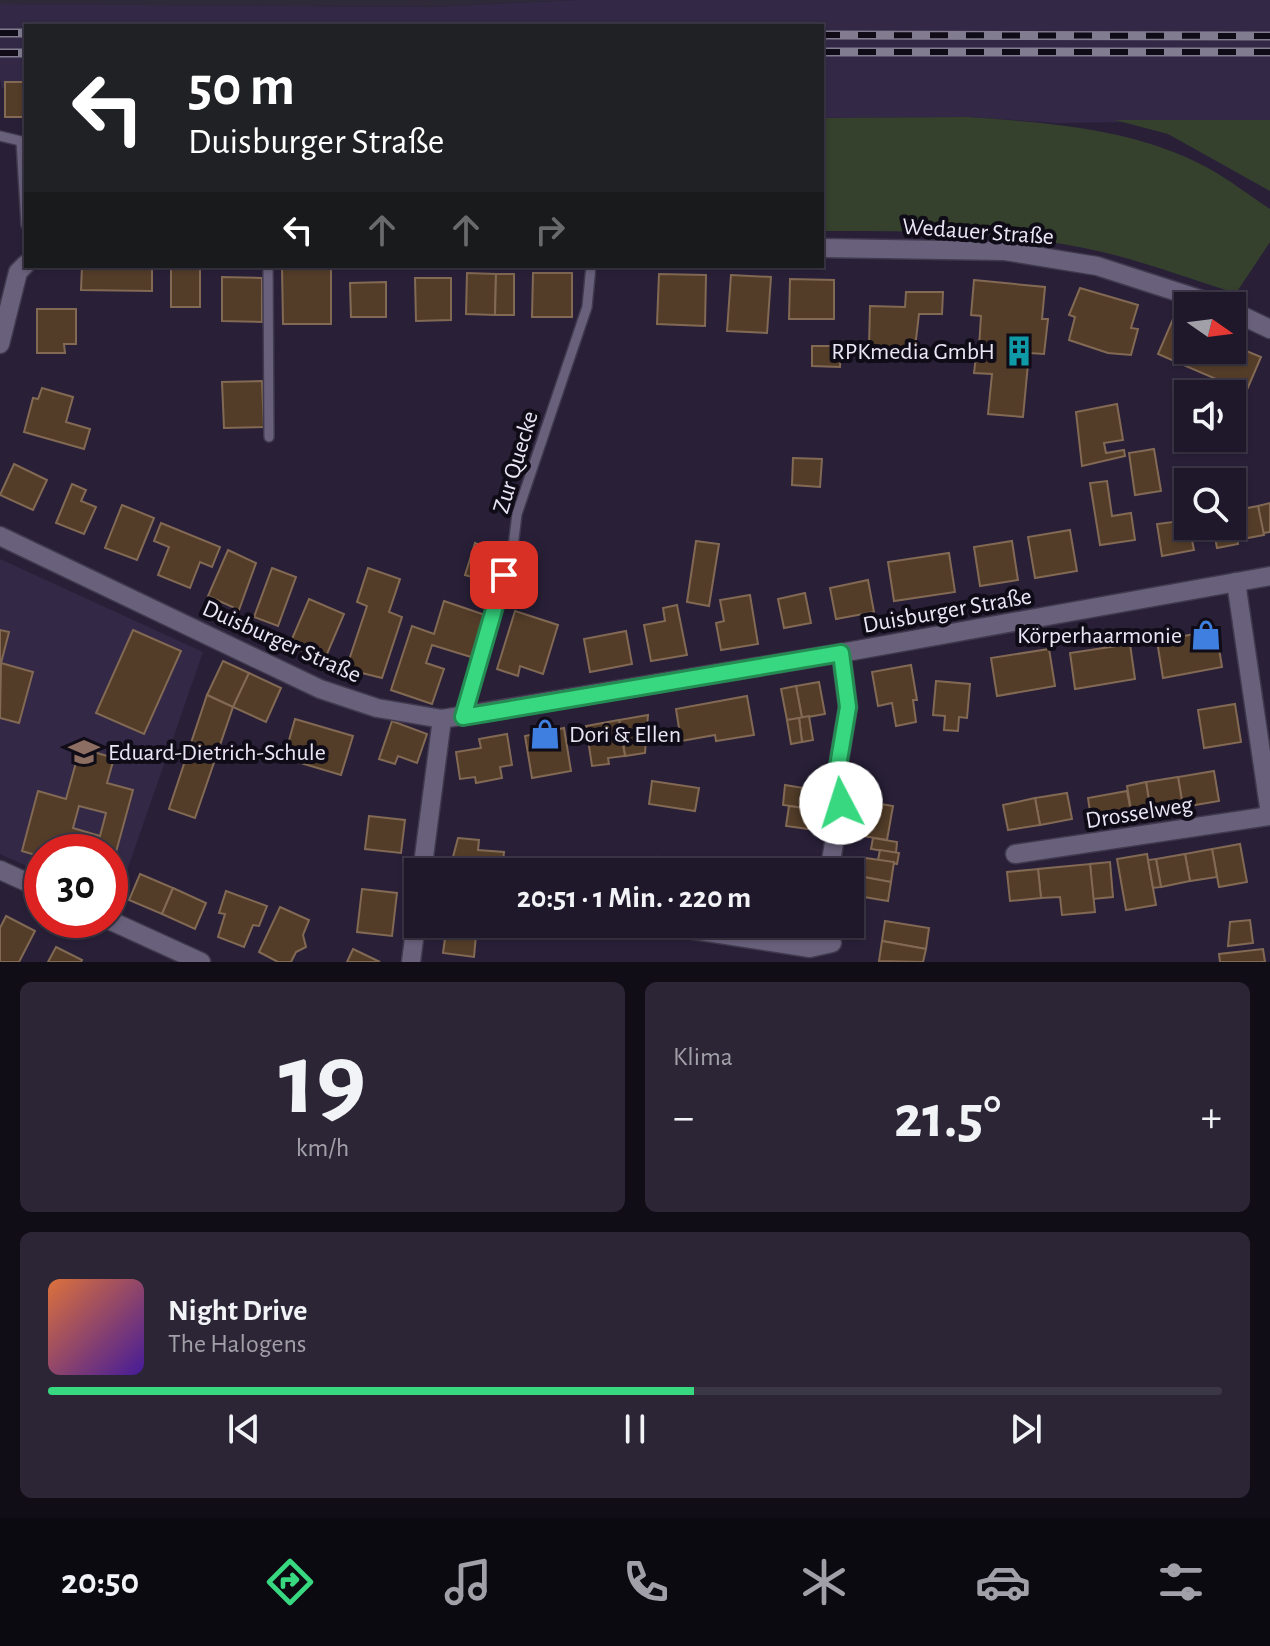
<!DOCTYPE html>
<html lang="de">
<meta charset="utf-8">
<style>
body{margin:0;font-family:"Alegreya Sans",sans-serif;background:#2c2536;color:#f1f3f6;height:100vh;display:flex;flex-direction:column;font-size:30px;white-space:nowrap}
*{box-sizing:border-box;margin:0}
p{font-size:26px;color:#a1a0a8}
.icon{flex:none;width:44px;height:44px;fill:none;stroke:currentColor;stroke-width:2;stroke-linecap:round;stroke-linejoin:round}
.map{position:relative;height:962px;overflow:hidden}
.sheet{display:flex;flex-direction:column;gap:20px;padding:20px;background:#110d17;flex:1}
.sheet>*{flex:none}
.hud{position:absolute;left:24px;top:24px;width:800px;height:244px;border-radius:0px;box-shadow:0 2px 6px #0004,0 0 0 2px #3c3747;background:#202124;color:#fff;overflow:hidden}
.needle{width:52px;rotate:104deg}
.fabs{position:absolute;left:1174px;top:292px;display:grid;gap:16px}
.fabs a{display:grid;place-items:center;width:72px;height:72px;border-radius:0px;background:#1f182a;box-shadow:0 2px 6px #0004,0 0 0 2px #3c3747;font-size:40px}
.speed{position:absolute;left:24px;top:834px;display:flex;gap:16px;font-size:40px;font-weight:700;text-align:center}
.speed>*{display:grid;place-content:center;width:104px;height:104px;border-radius:50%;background:#1f182a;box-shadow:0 2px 6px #0004,0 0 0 2px #3c3747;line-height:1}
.speed .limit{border:12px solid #d22;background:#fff;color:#111}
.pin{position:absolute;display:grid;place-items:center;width:68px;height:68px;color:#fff;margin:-34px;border-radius:16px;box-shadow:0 4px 12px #0006}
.me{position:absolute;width:88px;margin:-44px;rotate:355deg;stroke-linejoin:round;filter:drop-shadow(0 0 6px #0008)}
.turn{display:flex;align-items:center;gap:28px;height:168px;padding:0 32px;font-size:36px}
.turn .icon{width:104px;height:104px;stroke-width:2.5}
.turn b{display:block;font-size:56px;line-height:68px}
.lanes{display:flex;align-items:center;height:76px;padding:0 32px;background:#0003;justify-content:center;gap:40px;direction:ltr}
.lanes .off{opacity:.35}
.big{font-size:60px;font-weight:600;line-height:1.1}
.sheet .widget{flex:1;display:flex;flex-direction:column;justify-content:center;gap:12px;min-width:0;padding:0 28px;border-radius:12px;background:#2c2536}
.sheet .dial{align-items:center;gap:0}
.dial b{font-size:104px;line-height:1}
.song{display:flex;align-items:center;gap:24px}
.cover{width:96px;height:96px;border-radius:12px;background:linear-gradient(135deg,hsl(20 70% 55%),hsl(260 70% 35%))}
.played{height:8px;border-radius:4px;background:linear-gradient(90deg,#37d880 55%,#3c3747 55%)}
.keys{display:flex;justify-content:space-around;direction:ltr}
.heat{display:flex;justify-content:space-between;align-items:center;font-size:44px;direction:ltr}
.sheet .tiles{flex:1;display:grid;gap:20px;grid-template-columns:1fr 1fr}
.widget:last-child{grid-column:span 2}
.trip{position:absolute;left:404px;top:858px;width:460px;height:80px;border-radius:0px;background:#1f182a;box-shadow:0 2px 6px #0004,0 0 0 2px #3c3747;font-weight:600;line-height:80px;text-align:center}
.tab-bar{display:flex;height:128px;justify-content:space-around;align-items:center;background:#0c0a11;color:#a1a0a8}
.tab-bar .icon{width:56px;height:56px}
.tab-bar .current{color:#37d880}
.tab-bar b{font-size:36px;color:#f1f3f6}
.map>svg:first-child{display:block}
.commercial{fill:#2e2a3a}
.built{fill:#332846}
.green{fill:#35412c}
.building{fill:#533d29;stroke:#826954;stroke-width:2;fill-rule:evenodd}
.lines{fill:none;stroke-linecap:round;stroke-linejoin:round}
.lane-casing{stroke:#413a4e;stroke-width:12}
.street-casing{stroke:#413a4e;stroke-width:21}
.lane{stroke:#69617c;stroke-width:9}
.street{stroke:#69617c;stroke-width:18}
.rail-casing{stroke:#827c90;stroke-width:9}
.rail{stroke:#100c17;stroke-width:6;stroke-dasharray:18;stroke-linecap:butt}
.route-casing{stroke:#248c53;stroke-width:20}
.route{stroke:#37d880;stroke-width:14}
.labels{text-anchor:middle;stroke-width:8;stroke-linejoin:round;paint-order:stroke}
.street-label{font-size:24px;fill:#eae6f6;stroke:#100c17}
.poi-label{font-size:24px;fill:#eae6f6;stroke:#100c17;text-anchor:end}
</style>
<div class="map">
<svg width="1270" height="962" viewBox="0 0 1270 962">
<rect width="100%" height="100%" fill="#292038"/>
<path class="commercial" d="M0,0H579L431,7L0,4Z"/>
<g class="built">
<path d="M579,0H1270V120L1057,123L968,117L822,118V26H26V88H2L0,78V4L431,7Z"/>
<path d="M0,559L203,652L115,905L110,903V852H42V873L0,854Z"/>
</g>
<g class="green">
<path d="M968,117C1049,123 1135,128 1208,168C1230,180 1250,196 1270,209V242L1236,293C1186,278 1136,258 1084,248C997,230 910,231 822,231V118Z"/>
<path d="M1115,120H1270V191L1168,134Z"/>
</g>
<g class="building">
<rect x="5" y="82" width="21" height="35"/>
<path d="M82,266H152V291L81,290Z"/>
<rect x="171" y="266" width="29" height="41"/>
<path d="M282,268H331V324H283Z"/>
<path d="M467,273L496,274L495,315L466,314Z"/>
<path d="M533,273H572V317H532Z"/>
<path d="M496,274H514V315H495Z"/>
<path d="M659,274L706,275L705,326L657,324Z"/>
<path d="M731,275L771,277L767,333L727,331Z"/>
<path d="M222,277L262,278V322L222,321Z"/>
<path d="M415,278H451V320L416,321Z"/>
<path d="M790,279L834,280V319H789Z"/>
<path d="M974,280L1045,287L1042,319H1048L1044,354L1029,353L1023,417L988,414L992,374L974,373L976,356L992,357L993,348L979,347L981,316L971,315Z"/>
<path d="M386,282V317H351L350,283Z"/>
<path d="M1080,288L1138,305L1131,328L1138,329L1131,355L1108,353L1069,340L1075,317L1069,315Z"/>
<path d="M906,292H943L942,314H919L915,348L869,347L870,306L905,307Z"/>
<path d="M37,309H76V344H64L65,353H37Z"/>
<path d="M1173,319L1188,326V350H1232V345L1261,357L1246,392L1158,354Z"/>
<path d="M812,346H841L840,367L812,366Z"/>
<path d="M262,381L264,427L224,428L222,382Z"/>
<path d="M42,388L73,397L66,422L90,429L84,449L24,432L33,398L38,399Z"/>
<path d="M1117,404L1123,440L1104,443L1106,453L1124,450L1125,456L1082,466L1076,412Z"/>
<path d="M1154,449L1161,491L1135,495L1129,453Z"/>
<path d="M793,458L822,459L820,487L792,485Z"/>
<path d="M14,464L47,480L33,510L0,495Z"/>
<path d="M1107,481L1112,516L1131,513L1135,540L1100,545L1090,483Z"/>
<path d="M72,484L86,490L81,501L96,507L84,534L56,523Z"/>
<path d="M1270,503V532L1263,533L1258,506Z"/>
<path d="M122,505L154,518L137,560L105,548Z"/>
<path d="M1258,506L1264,535L1237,540L1232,511Z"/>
<path d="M1188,520L1194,550L1162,556L1157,524Z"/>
<path d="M161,523L220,547L212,567L200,562L190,588L158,575L169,547L154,541Z"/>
<path d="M1234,523L1238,544L1217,548L1213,527Z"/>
<path d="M1070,530L1077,571L1035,578L1028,537Z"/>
<path d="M696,541L719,544L709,606L687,602Z"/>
<path d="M1012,541L1018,580L980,586L974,547Z"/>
<path d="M475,543L502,555L496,584L465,575Z"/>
<path d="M228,550L256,563L239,610L208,596Z"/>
<path d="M949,553L955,592L894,601L888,562Z"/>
<path d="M272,568L296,577L278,626L254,617Z"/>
<path d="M368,568L400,579L389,612L402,617L382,678L346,669L367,606L357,602Z"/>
<path d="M868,580L874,612L836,619L830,588Z"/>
<path d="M805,593L811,623L784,628L778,599Z"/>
<path d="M750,595L758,644L721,650L716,623L724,621L720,600Z"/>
<path d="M309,599L344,614L324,661L289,646Z"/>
<path d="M444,601L485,615L471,657L432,645L426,663L444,669L432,704L391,690L412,626L434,634Z"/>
<path d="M677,605L687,655L651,661L644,625L665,621L663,608Z"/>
<path d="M515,611L558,625L543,674L520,666L518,676L497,669Z"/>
<path d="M0,630L9,632L0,667Z"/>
<path d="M133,630L181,651L144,734L96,713Z"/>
<path d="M1216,630L1222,667L1163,678L1157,641Z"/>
<path d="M626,631L632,664L590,672L584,639Z"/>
<path d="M1130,644L1135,679L1075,689L1070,653Z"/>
<path d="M1049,649L1055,686L997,696L991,658Z"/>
<path d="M223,661L249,673L233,707L207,695Z"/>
<path d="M1,663L33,672L19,723L0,718Z"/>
<path d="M911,665L917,700H913L916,722L896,726L892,703L878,706L872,672Z"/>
<path d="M249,673L281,688L266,722L233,707Z"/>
<path d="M936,681L970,684L967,718L959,717L958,731L944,730L945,716L933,715Z"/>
<path d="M819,682L825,714L802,718L796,686Z"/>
<path d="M796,686L802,718L787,720L781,689Z"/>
<path d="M207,695L233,707L195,818L169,809Z"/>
<path d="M747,696L754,735L716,741L715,735L681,741L676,709Z"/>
<path d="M1235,704L1241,742L1204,748L1198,710Z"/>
<path d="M648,715L645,753L625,756L619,720Z"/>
<path d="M809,716L813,740L802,742L799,718Z"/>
<path d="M799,718L802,742L791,744L787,720Z"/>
<path d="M295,719L353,736L341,775L284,758Z"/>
<path d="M619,720L625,756L608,758L609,764L592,766L586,726Z"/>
<path d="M392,721L427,734L417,763L398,756L395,764L379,759Z"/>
<path d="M564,728L571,771L532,778L525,736Z"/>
<path d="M507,734L512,765L500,767L502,778L476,783L475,777L460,779L456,752L481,748L479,739Z"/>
<path d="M80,748L114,758L107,783L133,790L116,852L98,847L96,852H42V857L22,851L38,791L66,799ZM79,806L106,813L100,836L73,828Z"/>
<path d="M1214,771L1219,801L1183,807L1178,777Z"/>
<path d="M1178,777L1183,807L1151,813L1146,782Z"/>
<path d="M652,781L699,788L695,811L649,804Z"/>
<path d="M1146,782L1151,813L1132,816L1127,786Z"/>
<path d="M785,785L822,791L820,810L783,805Z"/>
<path d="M1127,791L1131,812L1091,818L1088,798Z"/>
<path d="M1067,793L1072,819L1040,825L1035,798Z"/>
<path d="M1035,798L1040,825L1008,830L1003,805Z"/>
<path d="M863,801L893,806L887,840L857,835Z"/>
<path d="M789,806L825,811L823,831L786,826Z"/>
<path d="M369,816L405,820L401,853L365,849Z"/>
<path d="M458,838L479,840L478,850L504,852L502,872H449Z"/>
<path d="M873,838L897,842L896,853L871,849Z"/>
<path d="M1240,844L1247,882L1219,887L1212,849Z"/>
<path d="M1212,849L1217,877L1190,881L1185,854Z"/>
<path d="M880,850L899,853L897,864L878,860Z"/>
<path d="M1147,854L1156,905L1126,910L1117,859Z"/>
<path d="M1185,854L1190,881L1161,887L1156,859Z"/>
<path d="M658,857L683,861L681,872H656Z"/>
<path d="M859,857L894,862L891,882L853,875Z"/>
<path d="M1156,859L1161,887L1153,888L1148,860Z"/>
<path d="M683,861L708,865L706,872H681Z"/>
<path d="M1110,862L1113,897L1093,899L1090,864Z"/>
<path d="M1090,864L1095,912L1062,915L1060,897L1041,898L1038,869Z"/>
<path d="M1038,869L1041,898L1010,901L1007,872Z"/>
<path d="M140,874L173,888L162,914L129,900Z"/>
<path d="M853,875L891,882L888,901L852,895Z"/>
<path d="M173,888L206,903L195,929L162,914Z"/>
<path d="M362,889L397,893L392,936L357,932Z"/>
<path d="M226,891L267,906L259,926L253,925L244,947L218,937L225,914L219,913Z"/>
<path d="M280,907L309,920L303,935L306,947L296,952L291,962H278L259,952Z"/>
<path d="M6,916L35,931L19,962H0V928Z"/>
<path d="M1250,920L1253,943L1228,946L1230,922Z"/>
<path d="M885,921L929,928L926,949L882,941Z"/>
<path d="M447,924H477L474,957L443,953Z"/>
<path d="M882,941L926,949L923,962L879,961Z"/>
<path d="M56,947L82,960L81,962H48Z"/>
<path d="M353,949L380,962H347Z"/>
<path d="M1263,949L1265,962H1220L1219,954Z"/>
</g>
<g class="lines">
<g class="lane-casing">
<g id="lane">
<path d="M0,136L21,141L26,225"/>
<path d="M268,266L269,437"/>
<path d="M464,716L513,547L517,514L587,307L591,266"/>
</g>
</g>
<g class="street-casing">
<g id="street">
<path d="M822,248L1005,251L1097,266L1221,306"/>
<path d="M1232,311L1270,329"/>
<path d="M0,344L18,272L26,264"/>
<path d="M0,536L320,689L377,708L442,719L841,653L1270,576"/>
<path d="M1236,582L1270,814"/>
<path d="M1015,854L1270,816"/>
<path d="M0,870L42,889"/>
<path d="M422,872L442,719"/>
<path d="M829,872L841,803L835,784L848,707L841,653"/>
<path d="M109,920L201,962"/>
<path d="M655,924L810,948L832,943L828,924"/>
<path d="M411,962L418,908"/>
</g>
</g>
<use href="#lane" class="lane"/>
<use href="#street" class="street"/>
<g class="rail-casing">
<g id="rail">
<path d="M0,33H26"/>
<path d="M822,35L1270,36"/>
<path d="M822,52H1270"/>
<path d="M0,53H26"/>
</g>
</g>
<use href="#rail" class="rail"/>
</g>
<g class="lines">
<g class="route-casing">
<path id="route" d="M504,575L463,717L841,653L848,707L835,784L841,803"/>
</g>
<use href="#route" class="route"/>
</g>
<defs>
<g id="building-bare" transform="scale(2.4)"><path d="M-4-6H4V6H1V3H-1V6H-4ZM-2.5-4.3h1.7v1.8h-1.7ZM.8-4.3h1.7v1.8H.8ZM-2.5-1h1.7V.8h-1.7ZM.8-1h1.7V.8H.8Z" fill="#0f9aa8" stroke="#100c17" stroke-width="2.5" paint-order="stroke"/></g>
<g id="shop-bare" transform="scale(2.4)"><path d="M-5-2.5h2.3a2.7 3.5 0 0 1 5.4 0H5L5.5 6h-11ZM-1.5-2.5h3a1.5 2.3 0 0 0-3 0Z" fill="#3f7fe0" stroke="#100c17" stroke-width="2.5" paint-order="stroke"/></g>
<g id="school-bare" transform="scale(2.4)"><path d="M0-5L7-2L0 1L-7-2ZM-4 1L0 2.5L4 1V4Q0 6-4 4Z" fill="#8d6e63" stroke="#100c17" stroke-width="2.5" paint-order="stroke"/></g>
</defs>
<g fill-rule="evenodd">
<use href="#building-bare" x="1019" y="351"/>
<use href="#shop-bare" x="1206" y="635"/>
<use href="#shop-bare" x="545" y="734"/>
<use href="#school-bare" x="84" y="752"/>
</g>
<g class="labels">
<g class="street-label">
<text transform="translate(978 231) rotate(4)" y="8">Wedauer Straße</text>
<text transform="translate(515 462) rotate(-73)" y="8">Zur Quecke</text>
<text transform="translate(947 610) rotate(-10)" y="8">Duisburger Straße</text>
<text transform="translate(282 641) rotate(24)" y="8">Duisburger Straße</text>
<text transform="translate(1139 812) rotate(-9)" y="8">Drosselweg</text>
</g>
<g class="poi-label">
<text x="995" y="359">RPKmedia GmbH</text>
<text x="1182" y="643">Körperhaarmonie</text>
<text x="569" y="742" text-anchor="start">Dori &amp; Ellen</text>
<text x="108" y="760" text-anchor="start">Eduard-Dietrich-Schule</text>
</g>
</g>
</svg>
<div class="fabs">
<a><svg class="needle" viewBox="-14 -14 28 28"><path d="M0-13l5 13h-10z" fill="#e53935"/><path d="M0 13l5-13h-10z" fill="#a1a0a8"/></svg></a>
<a><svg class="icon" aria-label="sound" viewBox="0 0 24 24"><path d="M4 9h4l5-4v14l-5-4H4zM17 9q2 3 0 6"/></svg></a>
<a><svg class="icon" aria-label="search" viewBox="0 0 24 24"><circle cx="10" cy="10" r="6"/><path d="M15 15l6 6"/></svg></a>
</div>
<div class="speed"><div class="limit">30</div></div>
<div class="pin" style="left:504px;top:575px;background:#d93025"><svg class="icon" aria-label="arrive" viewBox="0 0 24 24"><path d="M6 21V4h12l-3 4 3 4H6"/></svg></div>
<svg class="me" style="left:841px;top:803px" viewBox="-20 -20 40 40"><circle r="19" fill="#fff"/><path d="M0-13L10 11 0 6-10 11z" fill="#37d880"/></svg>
<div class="trip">20:51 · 1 Min. · 220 m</div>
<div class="hud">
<div class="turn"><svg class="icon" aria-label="left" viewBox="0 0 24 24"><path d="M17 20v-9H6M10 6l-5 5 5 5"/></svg><div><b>50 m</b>Duisburger Straße</div></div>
<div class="lanes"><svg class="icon" aria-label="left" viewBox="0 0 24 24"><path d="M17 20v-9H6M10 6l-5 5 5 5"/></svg><svg class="icon off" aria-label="ahead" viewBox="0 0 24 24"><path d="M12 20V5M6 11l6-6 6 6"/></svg><svg class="icon off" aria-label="ahead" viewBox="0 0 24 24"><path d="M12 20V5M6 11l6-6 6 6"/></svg><svg class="icon off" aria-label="right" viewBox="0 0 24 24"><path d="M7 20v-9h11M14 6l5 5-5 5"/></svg></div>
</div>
</div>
<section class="sheet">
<div class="tiles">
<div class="widget dial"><b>19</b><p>km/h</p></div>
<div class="widget"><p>Klima</p>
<div class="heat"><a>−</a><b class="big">21.5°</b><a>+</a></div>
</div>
<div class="widget">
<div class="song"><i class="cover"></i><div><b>Night Drive</b><p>The Halogens</p></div></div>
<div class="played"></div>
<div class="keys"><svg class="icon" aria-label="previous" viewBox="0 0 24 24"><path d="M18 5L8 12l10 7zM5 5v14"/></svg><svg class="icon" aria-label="pause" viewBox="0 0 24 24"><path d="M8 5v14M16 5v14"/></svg><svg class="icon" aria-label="next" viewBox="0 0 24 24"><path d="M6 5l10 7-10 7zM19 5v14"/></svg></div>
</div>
</div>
</section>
<nav class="tab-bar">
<b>20:50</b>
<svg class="icon current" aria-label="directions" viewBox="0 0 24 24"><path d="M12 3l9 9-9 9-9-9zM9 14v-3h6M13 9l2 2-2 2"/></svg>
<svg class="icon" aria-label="music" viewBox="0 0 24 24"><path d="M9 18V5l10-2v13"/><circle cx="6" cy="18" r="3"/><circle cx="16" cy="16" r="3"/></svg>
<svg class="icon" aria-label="phone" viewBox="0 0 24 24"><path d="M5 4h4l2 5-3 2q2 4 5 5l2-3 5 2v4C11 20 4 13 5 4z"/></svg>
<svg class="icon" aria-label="climate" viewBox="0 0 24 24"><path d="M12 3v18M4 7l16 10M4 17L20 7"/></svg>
<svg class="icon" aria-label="car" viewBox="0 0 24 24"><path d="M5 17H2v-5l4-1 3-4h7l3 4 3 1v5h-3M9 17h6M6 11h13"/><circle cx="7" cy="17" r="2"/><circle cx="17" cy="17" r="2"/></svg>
<svg class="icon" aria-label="filters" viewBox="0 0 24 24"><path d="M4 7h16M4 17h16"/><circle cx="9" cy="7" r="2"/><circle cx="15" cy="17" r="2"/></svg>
</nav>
